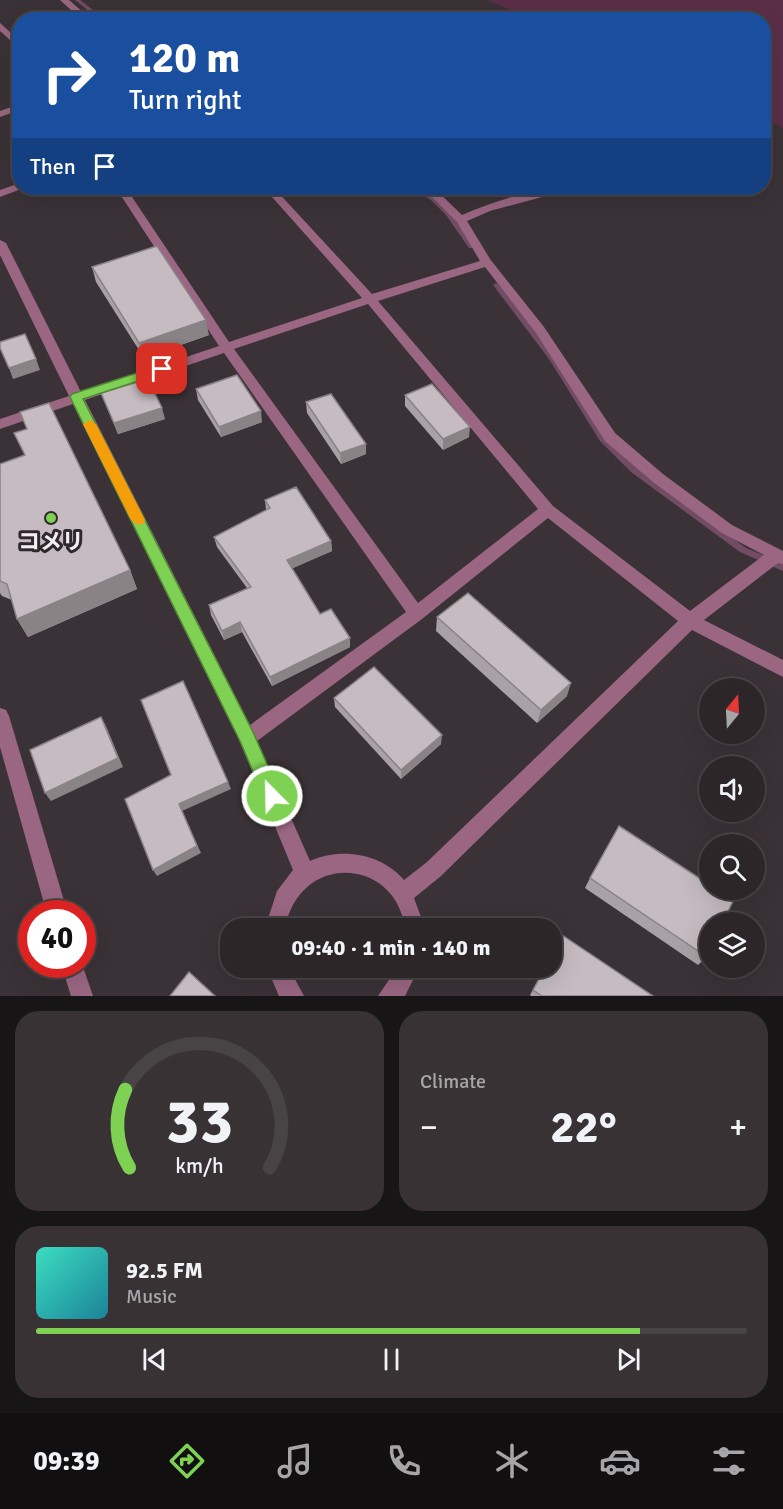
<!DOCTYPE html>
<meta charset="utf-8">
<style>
body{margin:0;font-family:Signika,"Noto Sans JP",sans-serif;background:#383234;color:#f1f3f6;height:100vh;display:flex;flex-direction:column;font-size:22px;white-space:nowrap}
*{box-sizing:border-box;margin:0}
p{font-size:20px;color:#a6a5a8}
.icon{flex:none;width:33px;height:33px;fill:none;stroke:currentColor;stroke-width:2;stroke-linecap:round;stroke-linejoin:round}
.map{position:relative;height:996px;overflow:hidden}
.drawer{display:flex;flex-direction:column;gap:15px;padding:15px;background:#181516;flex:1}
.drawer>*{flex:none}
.hud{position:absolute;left:12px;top:12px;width:759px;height:183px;border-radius:24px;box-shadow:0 6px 24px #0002,0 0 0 2px #484345;background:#1a4fa0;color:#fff;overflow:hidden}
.needle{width:39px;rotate:18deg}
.buttons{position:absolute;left:699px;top:678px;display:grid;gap:12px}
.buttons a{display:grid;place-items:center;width:66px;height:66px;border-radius:50%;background:#2c2628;box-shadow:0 6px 24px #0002,0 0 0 2px #484345;font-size:30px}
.speed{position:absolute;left:18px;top:900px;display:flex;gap:12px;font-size:30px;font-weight:700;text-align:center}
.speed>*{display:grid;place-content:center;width:78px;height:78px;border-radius:50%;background:#2c2628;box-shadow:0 6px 24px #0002,0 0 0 2px #484345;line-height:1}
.speed .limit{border:9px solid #d22;background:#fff;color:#111}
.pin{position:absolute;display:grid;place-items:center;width:51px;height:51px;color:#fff;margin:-26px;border-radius:12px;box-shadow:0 3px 9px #0006}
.me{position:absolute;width:66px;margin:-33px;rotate:337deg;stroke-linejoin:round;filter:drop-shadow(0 0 4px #0008)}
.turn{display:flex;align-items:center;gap:21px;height:126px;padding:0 18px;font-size:27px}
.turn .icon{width:78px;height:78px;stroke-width:2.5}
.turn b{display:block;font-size:42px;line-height:51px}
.then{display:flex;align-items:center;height:57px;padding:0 18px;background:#0003;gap:12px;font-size:22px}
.big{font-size:45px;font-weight:800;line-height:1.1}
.drawer .tile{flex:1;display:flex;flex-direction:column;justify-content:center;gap:9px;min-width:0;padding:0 21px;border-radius:24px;background:#383234}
.drawer .dial{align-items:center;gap:0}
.dial svg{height:156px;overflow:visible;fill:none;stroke:#484345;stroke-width:7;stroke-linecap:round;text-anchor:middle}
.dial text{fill:#f1f3f6;stroke:none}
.song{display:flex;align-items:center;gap:18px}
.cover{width:72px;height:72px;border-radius:9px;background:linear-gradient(135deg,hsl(170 70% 55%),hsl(190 70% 35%))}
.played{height:6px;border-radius:3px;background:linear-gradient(90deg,#7ed153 85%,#484345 85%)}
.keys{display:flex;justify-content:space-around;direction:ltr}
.heat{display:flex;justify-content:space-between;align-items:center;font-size:33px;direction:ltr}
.drawer .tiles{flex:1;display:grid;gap:15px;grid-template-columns:1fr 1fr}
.tile:last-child{grid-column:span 2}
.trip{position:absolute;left:220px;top:918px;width:342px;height:60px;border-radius:24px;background:#2c2628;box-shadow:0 6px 24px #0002,0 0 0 2px #484345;font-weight:800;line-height:60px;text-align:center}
.tab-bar{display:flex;height:96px;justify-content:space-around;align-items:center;background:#120f10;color:#a6a5a8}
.tab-bar .icon{width:42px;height:42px}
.tab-bar .on{color:#7ed153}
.tab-bar b{font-size:27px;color:#f1f3f6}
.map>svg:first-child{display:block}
.green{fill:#5b2e47}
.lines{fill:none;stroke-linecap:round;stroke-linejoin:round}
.stream{fill:#724c64;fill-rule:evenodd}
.minor{fill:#9a6682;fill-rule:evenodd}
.wall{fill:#a9a1a5}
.shaded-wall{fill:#8a8386}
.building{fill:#c5bbc0;stroke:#8a8386;stroke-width:1.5}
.route{fill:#7ed153;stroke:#528836;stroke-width:1.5}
.slow{fill:#f59e0b}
.poi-dot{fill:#7ed153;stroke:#30282c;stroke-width:2}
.labels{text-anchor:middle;stroke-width:6;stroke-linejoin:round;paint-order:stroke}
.poi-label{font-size:22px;font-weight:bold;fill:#f3eef0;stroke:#30282c}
</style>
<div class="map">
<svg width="783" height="996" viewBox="0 0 783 996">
<rect width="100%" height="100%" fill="#3a3236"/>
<path class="green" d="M487,0H783V128L764,118V20L533,19Z"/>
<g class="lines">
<g class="stream">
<path d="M75,0H80L106,20H100Z"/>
<path d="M414,188H420C444,202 460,223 474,247L473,248H469L446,215L432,201Z"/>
<path d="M496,283L498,284L555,355L606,437L637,468L746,548L783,563V571L740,552L631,472L600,441L549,359L493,285Z"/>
</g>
<g class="minor">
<path d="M60,0H69L92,20H82Z"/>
<path d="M0,23L20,41V49L0,31Z"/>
<path d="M20,104V110L0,117V111Z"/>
<path d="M20,183V188H24L0,197V190Z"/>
<path d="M116,188H126L229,342L362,298L264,188H274L372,294L480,261L457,222L423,188H434L462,215C494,201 534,188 569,188L568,190L490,211L467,221L490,259L544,327L615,433L663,474L732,525L783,551V564L778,563L704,620L783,660V677L692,630L441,876L414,898L425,928H405C395,857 300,852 285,928H265L277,891L293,870L240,742L73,404L0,429V419L69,396L0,255V240L6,243L81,392L219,346ZM485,267L536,333L605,441L653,482L722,533L764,555L690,611L553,506L378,301ZM368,304L538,509L418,603L234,349ZM224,353L406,612L250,725L85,400ZM548,518L678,621L427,862L404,880C381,853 341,847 310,861L257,741L422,619Z"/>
<path d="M0,708L6,710L9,716L68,914H47L0,747Z"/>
<path d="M61,964H82L93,996H71Z"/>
<path d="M267,968H289L304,996H279Z"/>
<path d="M397,968H419L405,996H378Z"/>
</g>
</g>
<g class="wall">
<path d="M92,267L209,335L144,358L96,282Z"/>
<path d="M196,389L262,422L221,437L198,400Z"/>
<path d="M101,393L165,419L118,434Z"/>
<path d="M405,395L469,437L443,450L405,406Z"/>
<path d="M306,402L366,444V454L341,464L307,413Z"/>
<path d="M0,464L130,570L137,589L28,637L17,619L12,600L2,596L0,593Z"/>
<path d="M265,500L331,541L332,551L292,568L320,614L350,638V647L272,686L242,632L224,640L211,615L209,605L247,588L217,547L214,537L266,510Z"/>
<path d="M437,617L567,696L537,723L436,631Z"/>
<path d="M334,698L441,744L401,779L335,707Z"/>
<path d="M590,878L707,957L698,965L585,888Z"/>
<path d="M545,968L653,996H531L530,995Z"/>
</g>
<g class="shaded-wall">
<path d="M206,320L209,335L144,358L139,343Z"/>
<path d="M36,359L40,370L13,379L9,368Z"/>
<path d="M162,408L165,419L118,434L114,423Z"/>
<path d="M261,411L262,422L221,437L219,427Z"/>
<path d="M470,427L469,437L443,450V439Z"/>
<path d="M366,444V454L341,464L340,453Z"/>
<path d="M331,541L332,551L289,570L287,560Z"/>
<path d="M130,570L137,589L28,637L17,619Z"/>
<path d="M240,622L242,632L224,640L222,631Z"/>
<path d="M350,638V647L272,686L270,677Z"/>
<path d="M571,683L567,696L537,723L541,710Z"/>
<path d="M101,717L106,726L123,767L51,801L45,793Z"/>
<path d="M442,735L441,744L401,779V770Z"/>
<path d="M228,782L231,789L182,811L201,853L157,876L153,870L179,804Z"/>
</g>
<g class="building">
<path d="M157,246L206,320L139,343L92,267Z"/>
<path d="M25,334L36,359L9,368L0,348V342Z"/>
<path d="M237,375L261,411L219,427L196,389Z"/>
<path d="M148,379L162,408L114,423L101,393Z"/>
<path d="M432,384L470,427L443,439L405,395Z"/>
<path d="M331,394L366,444L340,453L306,402Z"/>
<path d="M49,403L130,570L17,619L7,584L0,581V464L25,455L14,433L27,429L20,412Z"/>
<path d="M296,487L331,541L287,560L320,614L331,609L350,638L270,677L240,622L222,631L209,605L251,587L214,537L270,508L265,500Z"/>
<path d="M468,593L571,683L541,710L437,617Z"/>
<path d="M374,667L442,735L401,770L334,698Z"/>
<path d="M183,681L228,782L179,804L197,846L153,870L125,799L171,775L141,700Z"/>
<path d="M101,717L118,758L45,793L30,750Z"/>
<path d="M619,826L710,885V890H716L733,901L723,922H710V951L707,957L590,878Z"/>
<path d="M562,935L653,996H542L533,990L545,968H552V954Z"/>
<path d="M189,972L215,996H170Z"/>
</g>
<path class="route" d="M162,365L168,369L166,372L83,399L253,732L281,796L278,802L272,805L266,802L240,741L70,397L72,394Z"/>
<path class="slow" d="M90,420L96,424L145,520L143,524L138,525L131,520L83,424Z"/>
<circle class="poi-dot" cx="51" cy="518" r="6"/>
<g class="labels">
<g class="poi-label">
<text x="51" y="549">コメリ</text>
</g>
</g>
</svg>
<div class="buttons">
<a><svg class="needle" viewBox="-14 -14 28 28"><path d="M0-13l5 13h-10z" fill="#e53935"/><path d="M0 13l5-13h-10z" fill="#a6a5a8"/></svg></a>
<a><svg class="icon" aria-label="sound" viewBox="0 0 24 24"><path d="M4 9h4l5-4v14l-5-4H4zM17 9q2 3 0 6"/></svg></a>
<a><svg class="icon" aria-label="search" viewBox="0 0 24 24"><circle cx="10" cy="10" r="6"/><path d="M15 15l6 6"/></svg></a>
<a><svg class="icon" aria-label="layers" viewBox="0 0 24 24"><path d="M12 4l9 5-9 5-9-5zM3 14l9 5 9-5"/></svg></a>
</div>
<div class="speed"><div class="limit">40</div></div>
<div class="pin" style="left:162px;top:369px;background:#d93025"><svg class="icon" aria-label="arrive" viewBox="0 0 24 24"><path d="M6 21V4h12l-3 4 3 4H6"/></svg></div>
<svg class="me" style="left:272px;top:796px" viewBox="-20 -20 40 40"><circle r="17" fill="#7ed153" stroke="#fff" stroke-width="3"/><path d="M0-11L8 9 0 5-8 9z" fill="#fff"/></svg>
<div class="trip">09:40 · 1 min · 140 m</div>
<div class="hud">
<div class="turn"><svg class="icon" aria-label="right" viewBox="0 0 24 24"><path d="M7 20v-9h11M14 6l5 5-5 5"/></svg><div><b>120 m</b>Turn right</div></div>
<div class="then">Then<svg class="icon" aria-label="arrive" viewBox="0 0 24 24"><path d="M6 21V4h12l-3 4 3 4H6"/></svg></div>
</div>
</div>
<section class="drawer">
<div class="tiles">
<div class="tile dial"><svg viewBox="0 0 100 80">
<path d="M14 69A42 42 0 1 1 86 69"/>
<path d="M14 69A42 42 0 0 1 12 29" stroke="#7ed153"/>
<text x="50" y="56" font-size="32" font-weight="700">33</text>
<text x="50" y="72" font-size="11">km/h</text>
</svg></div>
<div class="tile"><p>Climate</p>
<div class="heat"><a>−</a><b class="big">22°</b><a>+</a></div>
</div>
<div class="tile">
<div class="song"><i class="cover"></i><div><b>92.5 FM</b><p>Music</p></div></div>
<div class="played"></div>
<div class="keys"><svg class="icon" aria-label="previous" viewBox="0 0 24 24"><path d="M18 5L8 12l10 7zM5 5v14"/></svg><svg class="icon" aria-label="pause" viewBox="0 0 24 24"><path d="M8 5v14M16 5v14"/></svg><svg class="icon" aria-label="next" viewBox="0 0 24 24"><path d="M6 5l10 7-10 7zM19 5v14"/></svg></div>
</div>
</div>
</section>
<nav class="tab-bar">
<b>09:39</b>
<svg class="icon on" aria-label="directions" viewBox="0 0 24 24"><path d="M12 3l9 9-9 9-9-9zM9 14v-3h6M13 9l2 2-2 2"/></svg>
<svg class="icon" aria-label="music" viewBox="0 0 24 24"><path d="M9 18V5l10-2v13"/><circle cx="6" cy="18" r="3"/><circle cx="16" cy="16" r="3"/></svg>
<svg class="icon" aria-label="phone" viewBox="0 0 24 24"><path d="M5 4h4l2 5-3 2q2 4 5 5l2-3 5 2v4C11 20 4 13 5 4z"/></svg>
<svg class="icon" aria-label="climate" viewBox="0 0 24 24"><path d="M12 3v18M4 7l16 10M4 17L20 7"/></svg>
<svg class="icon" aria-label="car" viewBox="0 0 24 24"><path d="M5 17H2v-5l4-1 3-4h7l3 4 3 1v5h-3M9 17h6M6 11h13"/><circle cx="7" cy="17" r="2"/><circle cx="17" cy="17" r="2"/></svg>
<svg class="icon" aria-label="filters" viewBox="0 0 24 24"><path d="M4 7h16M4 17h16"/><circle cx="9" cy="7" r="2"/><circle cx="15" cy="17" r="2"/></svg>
</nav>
